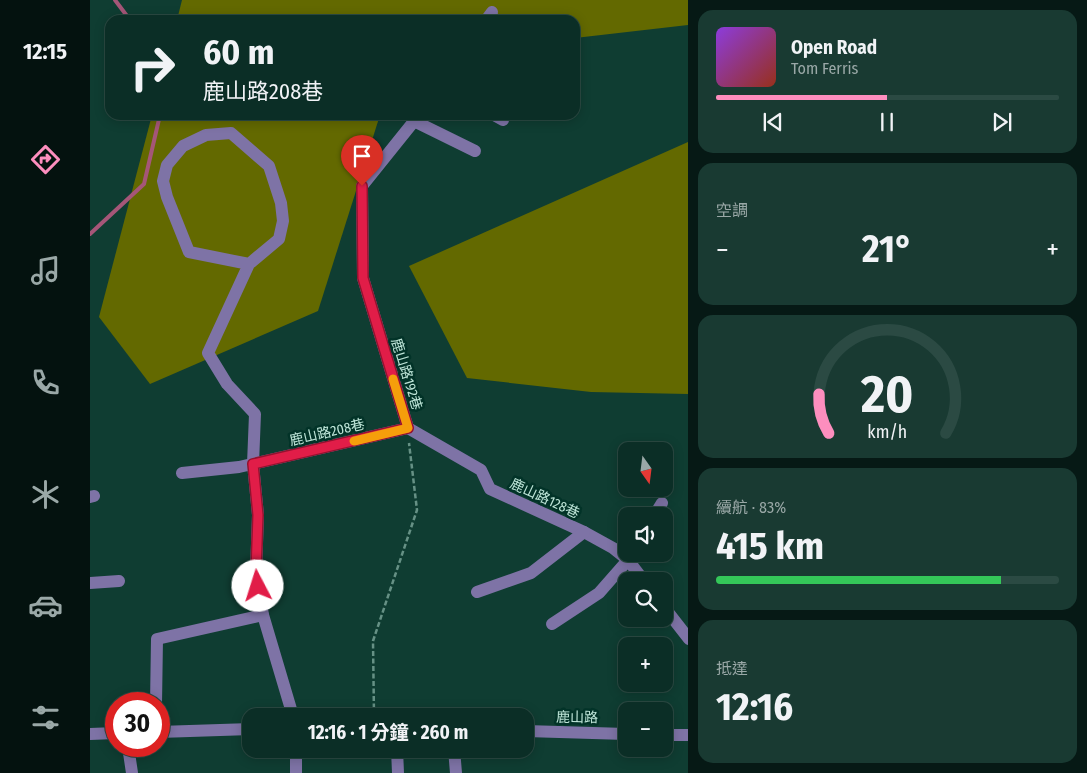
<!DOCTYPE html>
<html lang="zh-TW">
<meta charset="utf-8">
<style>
body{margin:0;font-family:"Fira Sans Condensed","Noto Sans TC",sans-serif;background:#193a32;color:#f1f3f6;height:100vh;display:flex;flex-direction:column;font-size:19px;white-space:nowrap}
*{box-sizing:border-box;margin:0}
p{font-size:16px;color:#9aa8a7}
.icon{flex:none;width:28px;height:28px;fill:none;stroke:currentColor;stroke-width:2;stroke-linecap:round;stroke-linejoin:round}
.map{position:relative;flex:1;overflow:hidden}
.panel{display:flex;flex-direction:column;gap:10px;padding:10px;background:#061915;width:399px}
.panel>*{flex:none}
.guide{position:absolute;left:15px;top:15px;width:475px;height:105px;border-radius:15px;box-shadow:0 2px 12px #0003,0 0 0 1px #2b4a43;background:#0b2e26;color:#f1f3f6;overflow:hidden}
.needle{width:32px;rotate:166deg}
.fabs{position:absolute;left:528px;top:442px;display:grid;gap:10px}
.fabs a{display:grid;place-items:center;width:55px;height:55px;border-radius:10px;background:#0b2e26;box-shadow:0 2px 12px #0003,0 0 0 1px #2b4a43;font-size:25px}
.speed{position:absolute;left:15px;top:692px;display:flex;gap:10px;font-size:25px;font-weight:700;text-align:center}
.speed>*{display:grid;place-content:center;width:65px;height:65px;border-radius:50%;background:#0b2e26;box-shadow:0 2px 12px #0003,0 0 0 1px #2b4a43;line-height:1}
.speed .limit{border:8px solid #d22;background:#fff;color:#111}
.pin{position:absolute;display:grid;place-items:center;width:42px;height:42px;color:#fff;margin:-51px -21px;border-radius:50% 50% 50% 0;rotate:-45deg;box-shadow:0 0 5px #0007}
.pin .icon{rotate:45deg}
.me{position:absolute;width:55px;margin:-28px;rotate:355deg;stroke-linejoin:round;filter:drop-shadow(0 0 4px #0008)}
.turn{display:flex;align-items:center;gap:18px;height:105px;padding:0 15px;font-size:22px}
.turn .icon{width:65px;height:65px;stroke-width:2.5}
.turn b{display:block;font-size:35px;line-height:42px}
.big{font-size:38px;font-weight:700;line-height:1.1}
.panel .widget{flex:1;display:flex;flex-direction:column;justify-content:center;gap:8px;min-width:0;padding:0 18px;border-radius:15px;background:#193a32}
.panel .dial{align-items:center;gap:0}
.dial svg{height:130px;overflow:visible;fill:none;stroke:#2b4a43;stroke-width:7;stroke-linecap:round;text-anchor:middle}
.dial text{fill:#f1f3f6;stroke:none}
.song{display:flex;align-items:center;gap:15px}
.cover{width:60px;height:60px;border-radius:8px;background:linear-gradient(135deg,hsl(270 70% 55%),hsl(10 70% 35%))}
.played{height:5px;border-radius:2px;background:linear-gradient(90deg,#fd8ebe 50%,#2b4a43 50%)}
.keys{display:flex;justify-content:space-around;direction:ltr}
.heat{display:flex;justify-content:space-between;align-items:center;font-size:28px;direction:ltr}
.charge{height:8px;border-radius:4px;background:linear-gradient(90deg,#34c759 83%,#2b4a43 0)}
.trip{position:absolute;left:152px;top:708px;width:292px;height:50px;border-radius:15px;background:#0b2e26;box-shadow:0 2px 12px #0003,0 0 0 1px #2b4a43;font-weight:700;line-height:50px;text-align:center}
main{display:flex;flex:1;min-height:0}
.menu{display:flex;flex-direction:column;width:90px;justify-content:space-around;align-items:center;background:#04120f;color:#9aa8a7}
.menu .icon{width:35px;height:35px}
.menu .active{color:#fd8ebe}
.menu b{font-size:22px;color:#f1f3f6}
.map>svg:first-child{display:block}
.forest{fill:#636900}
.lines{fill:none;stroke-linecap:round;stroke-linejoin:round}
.stream{stroke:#a55678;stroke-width:4}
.path{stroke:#669185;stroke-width:2.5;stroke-dasharray:5 2.5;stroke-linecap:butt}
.minor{stroke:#7e73a6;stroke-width:12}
.route-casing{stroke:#92132f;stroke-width:12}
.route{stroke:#e11d48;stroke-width:9}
.slow{stroke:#f59e0b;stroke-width:9}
.labels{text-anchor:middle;stroke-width:5;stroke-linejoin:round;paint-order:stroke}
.street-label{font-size:14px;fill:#bee5d8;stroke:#023328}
</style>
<main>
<nav class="menu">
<b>12:15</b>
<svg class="icon active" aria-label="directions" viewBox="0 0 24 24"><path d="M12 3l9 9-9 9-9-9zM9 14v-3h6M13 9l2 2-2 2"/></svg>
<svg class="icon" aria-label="music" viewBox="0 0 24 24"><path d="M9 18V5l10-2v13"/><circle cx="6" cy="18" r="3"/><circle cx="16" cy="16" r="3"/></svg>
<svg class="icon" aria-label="phone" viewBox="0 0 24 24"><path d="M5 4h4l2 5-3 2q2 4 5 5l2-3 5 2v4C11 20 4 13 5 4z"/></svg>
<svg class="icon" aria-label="climate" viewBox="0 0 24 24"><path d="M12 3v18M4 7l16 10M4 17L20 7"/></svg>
<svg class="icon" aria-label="car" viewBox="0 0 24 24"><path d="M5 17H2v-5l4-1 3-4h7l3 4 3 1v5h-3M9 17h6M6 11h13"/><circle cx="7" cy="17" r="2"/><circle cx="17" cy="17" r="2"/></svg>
<svg class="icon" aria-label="filters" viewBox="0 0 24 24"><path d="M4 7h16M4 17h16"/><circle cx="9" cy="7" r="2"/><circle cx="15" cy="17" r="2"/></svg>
</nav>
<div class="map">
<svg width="599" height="773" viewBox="0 0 599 773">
<rect width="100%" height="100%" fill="#0f3d32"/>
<g class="forest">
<path d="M92,0H599L598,25L485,38V20H87Z"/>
<path d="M62,115H290L228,311L60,384L9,317Z"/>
<path d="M598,142V394L501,392L377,378L319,266Z"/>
</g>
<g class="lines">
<g class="stream">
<path d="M25,0L40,20"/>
<path d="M0,234L54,184L70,115"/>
</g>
<path class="path" d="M284,716L283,641L327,510L319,443"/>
<g class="minor">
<path d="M396,20L402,12"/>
<path d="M404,115L413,120"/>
<path d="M324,121L385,151"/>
<path d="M159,264L99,252L77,197L73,181L77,165L93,146L116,135L141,133L179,166L191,203L193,221L189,239L159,264L118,353L137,384L165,414L163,464L168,515L166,572L173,615L203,716"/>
<path d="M318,428L273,278L272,186L329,115"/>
<path d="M318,428L391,470L400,489L494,532L523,548L538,560L554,581"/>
<path d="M92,473L149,467L318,428"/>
<path d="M0,497L4,496"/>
<path d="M564,516L572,503"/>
<path d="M0,583L29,581"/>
<path d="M387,592L441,573L494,532"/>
<path d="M574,607L599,639"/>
<path d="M462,624L509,593L538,560L542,555"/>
<path d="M66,704L67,639L173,615"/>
<path d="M436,731L536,734"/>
<path d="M69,732L161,729"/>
<path d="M0,734L26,733"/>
<path d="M574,735H599"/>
<path d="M38,746L42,773"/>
<path d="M206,749V773"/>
<path d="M307,749L308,773"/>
<path d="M364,749L366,773"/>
</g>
</g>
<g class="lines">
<g class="route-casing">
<path id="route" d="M168,586L166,572L168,515L163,464L318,428L273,278L272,186"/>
</g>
<use href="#route" class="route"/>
<path class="slow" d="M264,441L318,428L303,379"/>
</g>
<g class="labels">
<g class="street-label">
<text transform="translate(317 374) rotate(73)" y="5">鹿山路192巷</text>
<text transform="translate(237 432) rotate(-13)" y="5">鹿山路208巷</text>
<text transform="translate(455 498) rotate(25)" y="5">鹿山路128巷</text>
<text transform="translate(487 717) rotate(1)" y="5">鹿山路</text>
</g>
</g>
</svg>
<div class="fabs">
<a><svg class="needle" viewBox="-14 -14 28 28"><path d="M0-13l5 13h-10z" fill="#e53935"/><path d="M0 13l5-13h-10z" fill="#9aa8a7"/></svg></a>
<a><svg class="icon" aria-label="sound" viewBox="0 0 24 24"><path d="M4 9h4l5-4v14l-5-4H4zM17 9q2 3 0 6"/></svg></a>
<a><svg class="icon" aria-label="search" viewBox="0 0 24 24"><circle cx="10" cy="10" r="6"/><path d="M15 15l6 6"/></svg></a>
<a>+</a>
<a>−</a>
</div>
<div class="speed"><div class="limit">30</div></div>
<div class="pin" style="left:272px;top:186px;background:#d93025"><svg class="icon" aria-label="arrive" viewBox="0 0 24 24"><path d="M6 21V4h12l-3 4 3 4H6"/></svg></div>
<svg class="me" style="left:168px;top:586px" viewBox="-20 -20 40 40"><circle r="19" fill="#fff"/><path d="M0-13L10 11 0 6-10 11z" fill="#e11d48"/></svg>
<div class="trip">12:16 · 1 分鐘 · 260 m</div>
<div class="guide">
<div class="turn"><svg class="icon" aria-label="right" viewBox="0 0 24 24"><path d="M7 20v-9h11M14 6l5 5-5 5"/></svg><div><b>60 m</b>鹿山路208巷</div></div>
</div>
</div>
<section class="panel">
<div class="widget">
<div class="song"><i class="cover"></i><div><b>Open Road</b><p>Tom Ferris</p></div></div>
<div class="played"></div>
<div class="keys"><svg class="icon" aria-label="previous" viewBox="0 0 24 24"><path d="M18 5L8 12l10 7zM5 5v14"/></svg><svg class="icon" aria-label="pause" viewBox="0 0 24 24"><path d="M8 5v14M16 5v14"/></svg><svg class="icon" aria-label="next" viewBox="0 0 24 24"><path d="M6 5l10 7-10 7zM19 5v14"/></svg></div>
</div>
<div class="widget"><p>空調</p>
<div class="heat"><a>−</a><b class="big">21°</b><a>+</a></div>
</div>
<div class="widget dial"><svg viewBox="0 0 100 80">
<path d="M14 69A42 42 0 1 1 86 69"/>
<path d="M14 69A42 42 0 0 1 8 45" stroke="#fd8ebe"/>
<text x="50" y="56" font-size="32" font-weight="700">20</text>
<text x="50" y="72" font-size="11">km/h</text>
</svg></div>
<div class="widget"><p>續航 · 83%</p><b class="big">415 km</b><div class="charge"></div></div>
<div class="widget"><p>抵達</p><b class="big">12:16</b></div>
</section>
</main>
